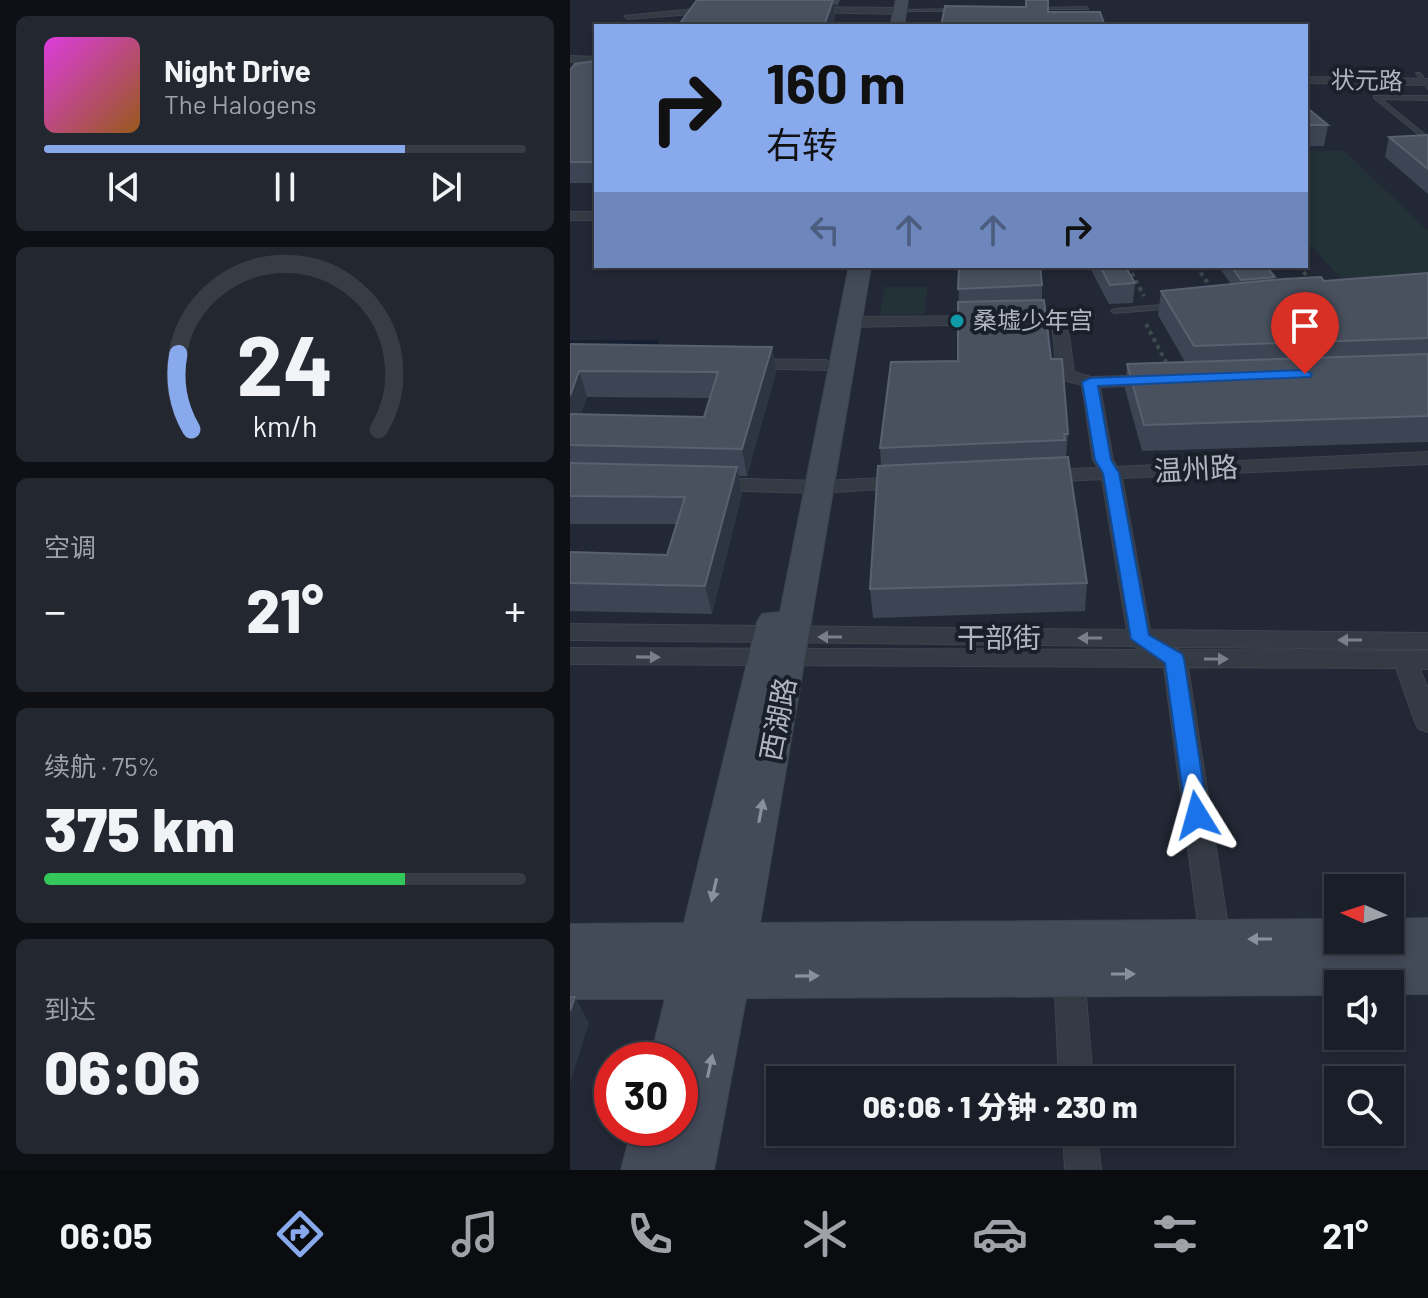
<!DOCTYPE html>
<html lang="zh">
<meta charset="utf-8">
<style>
body{margin:0;font-family:Barlow,"Noto Sans SC",sans-serif;background:#232730;color:#f1f3f6;height:100vh;display:flex;flex-direction:column;font-size:30px;white-space:nowrap}
*{box-sizing:border-box;margin:0}
p{font-size:26px;color:#9fa2a8}
.icon{flex:none;width:44px;height:44px;fill:none;stroke:currentColor;stroke-width:2;stroke-linecap:round;stroke-linejoin:round}
.map{position:relative;flex:1;overflow:hidden}
.sheet{display:flex;flex-direction:column;gap:16px;padding:16px;background:#0e1016;width:570px}
.sheet>*{flex:none}
.guide{position:absolute;left:24px;top:24px;width:714px;height:244px;border-radius:0px;box-shadow:0 4px 12px #0003,0 0 0 2px #383c45;background:#89a9ed;color:#111;overflow:hidden}
.needle{width:52px;rotate:273deg}
.buttons{position:absolute;left:754px;top:874px;display:grid;gap:16px}
.buttons a{display:grid;place-items:center;width:80px;height:80px;border-radius:0px;background:#1a1e28;box-shadow:0 4px 12px #0003,0 0 0 2px #383c45;font-size:40px}
.speed{position:absolute;left:24px;top:1042px;display:flex;gap:16px;font-size:40px;font-weight:700;text-align:center}
.speed>*{display:grid;place-content:center;width:104px;height:104px;border-radius:50%;background:#1a1e28;box-shadow:0 4px 12px #0003,0 0 0 2px #383c45;line-height:1}
.speed .limit{border:12px solid #d22;background:#fff;color:#111}
.pin{position:absolute;display:grid;place-items:center;width:68px;height:68px;color:#fff;margin:-82px -34px;border-radius:50% 50% 50% 0;rotate:-45deg;box-shadow:0 0 8px #0007}
.pin .icon{rotate:45deg}
.me{position:absolute;width:88px;margin:-44px;rotate:352deg;stroke-linejoin:round;filter:drop-shadow(0 0 6px #0008)}
.turn{display:flex;align-items:center;gap:28px;height:168px;padding:0 40px;font-size:36px}
.turn .icon{width:104px;height:104px;stroke-width:2.5}
.turn b{display:block;font-size:56px;line-height:68px}
.lanes{display:flex;align-items:center;height:76px;padding:0 40px;background:#0003;justify-content:center;gap:40px;direction:ltr}
.lanes .off{opacity:.35}
.big{font-size:60px;font-weight:800;line-height:1.1}
.sheet .card{flex:1;display:flex;flex-direction:column;justify-content:center;gap:12px;min-width:0;padding:0 28px;border-radius:12px;background:#232730}
.sheet .dial{align-items:center;gap:0}
.dial svg{height:208px;overflow:visible;fill:none;stroke:#383c45;stroke-width:7;stroke-linecap:round;text-anchor:middle}
.dial text{fill:#f1f3f6;stroke:none}
.song{display:flex;align-items:center;gap:24px}
.cover{width:96px;height:96px;border-radius:12px;background:linear-gradient(135deg,hsl(300 70% 55%),hsl(30 70% 35%))}
.played{height:8px;border-radius:4px;background:linear-gradient(90deg,#89a9ed 75%,#383c45 75%)}
.keys{display:flex;justify-content:space-around;direction:ltr}
.heat{display:flex;justify-content:space-between;align-items:center;font-size:44px;direction:ltr}
.charge{height:12px;border-radius:6px;background:linear-gradient(90deg,#34c759 75%,#383c45 0)}
.trip{position:absolute;left:196px;top:1066px;width:468px;height:80px;border-radius:0px;background:#1a1e28;box-shadow:0 4px 12px #0003,0 0 0 2px #383c45;font-weight:800;line-height:80px;text-align:center}
.dock{display:flex;height:128px;justify-content:space-around;align-items:center;background:#0a0c10;color:#9fa2a8}
.dock .icon{width:56px;height:56px}
.dock .on{color:#89a9ed}
.dock b{font-size:36px;color:#f1f3f6}
main{display:flex;flex:1;min-height:0}
.map>svg:first-child{display:block}
.green{fill:#233236}
.lines{fill:none;stroke-linecap:round;stroke-linejoin:round}
.stream{stroke:#162031;stroke-width:6}
.lane-casing{stroke:#3e444f;stroke-width:2}
.street-casing{stroke:#3e444f;stroke-width:2}
.secondary-casing{stroke:#3e444f;stroke-width:2}
.path{stroke:#3c4c4e;stroke-width:4;stroke-dasharray:4 4;stroke-linecap:butt}
.lane{fill:#353b45;fill-rule:evenodd}
.street{fill:#353b45;fill-rule:evenodd}
.secondary{fill:#434a58;fill-rule:evenodd}
.wall{fill:#3d4453;fill-rule:evenodd}
.shaded-wall{fill:#2d3442}
.building{fill:#49515f;stroke:#59606f;stroke-width:2}
.oneway{fill:#787e8a}
.oneway2{fill:#89909d}
.route{fill:#1a73e8;stroke:#114b97;stroke-width:2}
.culture-dot{fill:#0f9aa8;stroke:#1a202a;stroke-width:3}
.labels{text-anchor:middle;stroke-width:8;stroke-linejoin:round;paint-order:stroke}
.far-street-label{font-size:24px;fill:#afb5c2;stroke:#1a202a}
.far-poi-label{font-size:24px;fill:#afb5c2;stroke:#1a202a;text-anchor:start}
.street-label{font-size:28px;fill:#afb5c2;stroke:#1a202a}
</style>
<main>
<section class="sheet">
<div class="card">
<div class="song"><i class="cover"></i><div><b>Night Drive</b><p>The Halogens</p></div></div>
<div class="played"></div>
<div class="keys"><svg class="icon" aria-label="previous" viewBox="0 0 24 24"><path d="M18 5L8 12l10 7zM5 5v14"/></svg><svg class="icon" aria-label="pause" viewBox="0 0 24 24"><path d="M8 5v14M16 5v14"/></svg><svg class="icon" aria-label="next" viewBox="0 0 24 24"><path d="M6 5l10 7-10 7zM19 5v14"/></svg></div>
</div>
<div class="card dial"><svg viewBox="0 0 100 80">
<path d="M14 69A42 42 0 1 1 86 69"/>
<path d="M14 69A42 42 0 0 1 9 40" stroke="#89a9ed"/>
<text x="50" y="56" font-size="32" font-weight="700">24</text>
<text x="50" y="72" font-size="11">km/h</text>
</svg></div>
<div class="card"><p>空调</p>
<div class="heat"><a>−</a><b class="big">21°</b><a>+</a></div>
</div>
<div class="card"><p>续航 · 75%</p><b class="big">375 km</b><div class="charge"></div></div>
<div class="card"><p>到达</p><b class="big">06:06</b></div>
</section>
<div class="map">
<svg width="858" height="1170" viewBox="0 0 858 1170">
<rect width="100%" height="100%" fill="#222835"/>
<g class="green">
<path d="M736,151H774L858,231V276L774,282L736,240Z"/>
<path d="M315,287H357L355,314L310,315Z"/>
</g>
<g class="lines">
<path class="stream" d="M0,343H86"/>
<g class="lane-casing">
<g id="lane">
<path d="M516,7L518,9H461L463,8Z"/>
<path d="M390,9L392,11H328L330,10Z"/>
<path d="M846,73H850L858,83V89Z"/>
<path d="M804,96H858V100L811,99L858,137V142L804,98Z"/>
<path d="M602,304H605V308L545,313L541,311L545,309Z"/>
</g>
</g>
<g class="street-casing">
<g id="street">
<path d="M145,7L148,12L58,19L54,16Z"/>
<path d="M236,7L330,8L334,11L330,14L233,12Z"/>
<path d="M0,56L26,57V63L0,62Z"/>
<path d="M736,77L858,79V85L736,83Z"/>
<rect x="0" y="212" width="26" height="8"/>
<path d="M517,310L525,315L523,318L497,321L504,372L521,377L586,375L595,380L586,385L530,387L543,460L547,467L858,452V464L552,478L580,630L858,633V649L602,647L609,650L858,651V669H850L858,689V732L849,729L845,722L826,668L618,667L660,939L656,949L645,953L634,949L630,939L594,667L0,664V648L571,650L564,646L0,640V624L557,630L532,479L472,482L462,476L472,470L528,468L523,460L512,385L490,379L487,375L482,322L471,321L469,318L477,313Z"/>
<path d="M419,316L425,318V324L280,327L272,322L280,317Z"/>
<path d="M177,359L256,360L264,365L256,370L171,368L169,364Z"/>
<path d="M337,477L344,479L347,483L344,487L249,493L140,490L130,484L140,478L249,481Z"/>
<path d="M499,959L510,964L514,974L523,1080H489L484,974L488,964Z"/>
<path d="M493,1132H527L531,1170H495Z"/>
</g>
</g>
<g class="secondary-casing">
<g id="secondary">
<path d="M326,0H338L334,26H320Z"/>
<path d="M279,266H301L190,923L768,919V940H789L784,952H804L799,940H820V919L858,918V994H820V984H768V995L176,998L144,1170H51L62,1128H110L113,1080L110,1081V1060H80L95,999H0V924L114,923L187,622L192,614L210,612Z"/>
</g>
</g>
<g class="path">
<path d="M558,266L574,296"/>
<path d="M626,266L642,289"/>
<path d="M728,266L742,281"/>
<path d="M576,324L597,364"/>
</g>
<use href="#lane" class="lane"/>
<use href="#street" class="street"/>
<use href="#secondary" class="secondary"/>
</g>
<g class="wall">
<path d="M127,0H270L268,5H264L265,17L262,26H108Z"/>
<path d="M26,61V183H0V70Z"/>
<path d="M736,107L758,125L754,146H736Z"/>
<path d="M858,135V194L815,157L819,137Z"/>
<path d="M389,266L472,285V300L481,359L498,434L496,457L517,583L515,611L303,618L300,589L311,465L310,448L388,361Z"/>
<path d="M519,266H555L565,283L563,303L539,304Z"/>
<path d="M648,266H696L705,277L704,280L754,281L858,273V442L572,451L555,389L557,364L615,362L588,315L591,291L661,284Z"/>
<path d="M0,344L202,347L206,372L177,476H169L172,494L142,614L0,611V552L97,555L106,524H0ZM17,397L140,398L134,417L11,414Z"/>
</g>
<g class="shaded-wall">
<path d="M263,0L265,17L262,26H254Z"/>
<path d="M202,347L206,372L177,476L172,449Z"/>
<path d="M9,371L17,397L2,441L0,434V396Z"/>
<path d="M167,467L172,494L142,614L135,586Z"/>
<path d="M5,997L19,1023L0,1083V1011Z"/>
</g>
<g class="building">
<path d="M127,0H263L254,26H108Z"/>
<path d="M456,0H478V12H530L535,26H371L375,6L456,7Z"/>
<path d="M24,61H26V162H0V70L5,64Z"/>
<path d="M736,107L758,125H736Z"/>
<path d="M858,135V169L819,137Z"/>
<path d="M389,266H470L472,285L388,289Z"/>
<path d="M530,266H555L565,283L540,285Z"/>
<path d="M661,266H696L705,277L671,280Z"/>
<path d="M858,273V338L624,346L591,291L713,279L751,277L754,281Z"/>
<path d="M474,300L481,359H492L498,434H494L495,440L310,448L321,362L388,361V302Z"/>
<path d="M0,344L202,347L172,449L0,445V414L134,417L148,372L9,371L0,396Z"/>
<path d="M858,354V416L574,425L557,364Z"/>
<path d="M498,457L517,583L300,589L308,466Z"/>
<path d="M0,463L167,467L135,586L0,583V552L97,555L115,497L0,496Z"/>
<path d="M0,997H5L0,1011Z"/>
</g>
<defs><path id="oneway-solid" d="M-6-.8H1V-3.2L6.5 0L1 3.2V.8H-6Z" transform="scale(2)"/></defs>
<g class="oneway">
<use href="#oneway-solid" transform="translate(260 637) rotate(-180)"/>
<use href="#oneway-solid" transform="translate(520 638) rotate(-180)"/>
<use href="#oneway-solid" transform="translate(780 640) rotate(-180)"/>
<use href="#oneway-solid" transform="translate(78 657) rotate(1)"/>
<use href="#oneway-solid" transform="translate(646 659)"/>
</g>
<g class="oneway2">
<use href="#oneway-solid" transform="translate(191 811) rotate(-79)"/>
<use href="#oneway-solid" transform="translate(144 890) rotate(103)"/>
<use href="#oneway-solid" transform="translate(690 939) rotate(180)"/>
<use href="#oneway-solid" transform="translate(553 974)"/>
<use href="#oneway-solid" transform="translate(237 976) rotate(-1)"/>
<use href="#oneway-solid" transform="translate(140 1066) rotate(-78)"/>
</g>
<path class="route" d="M735,370L742,374L740,377L528,386L541,460L549,473L579,635L612,654L614,659L638,815L635,821L627,824L619,821L616,815L595,663L561,639L533,473L525,460L512,382L520,378Z"/>
<circle class="culture-dot" cx="387" cy="321" r="8"/>
<g class="labels">
<g class="far-street-label">
<text transform="translate(797 81) rotate(1)" y="8">状元路</text>
</g>
<g class="far-poi-label">
<text x="403" y="329">桑墟少年宫</text>
</g>
<g class="street-label">
<text transform="translate(626 469) rotate(-3)" y="10">温州路</text>
<text x="429" y="648">干部街</text>
<text transform="translate(208 719) rotate(-79)" y="10">西湖路</text>
</g>
</g>
</svg>
<div class="buttons">
<a><svg class="needle" viewBox="-14 -14 28 28"><path d="M0-13l5 13h-10z" fill="#e53935"/><path d="M0 13l5-13h-10z" fill="#9fa2a8"/></svg></a>
<a><svg class="icon" aria-label="sound" viewBox="0 0 24 24"><path d="M4 9h4l5-4v14l-5-4H4zM17 9q2 3 0 6"/></svg></a>
<a><svg class="icon" aria-label="search" viewBox="0 0 24 24"><circle cx="10" cy="10" r="6"/><path d="M15 15l6 6"/></svg></a>
</div>
<div class="speed"><div class="limit">30</div></div>
<div class="pin" style="left:735px;top:374px;background:#d93025"><svg class="icon" aria-label="arrive" viewBox="0 0 24 24"><path d="M6 21V4h12l-3 4 3 4H6"/></svg></div>
<svg class="me" style="left:627px;top:815px" viewBox="-20 -20 40 40"><path d="M0-17L14 15 0 8-14 15z" fill="#1a73e8" stroke="#fff" stroke-width="4"/></svg>
<div class="trip">06:06 · 1 分钟 · 230 m</div>
<div class="guide">
<div class="turn"><svg class="icon" aria-label="right" viewBox="0 0 24 24"><path d="M7 20v-9h11M14 6l5 5-5 5"/></svg><div><b>160 m</b>右转</div></div>
<div class="lanes"><svg class="icon off" aria-label="left" viewBox="0 0 24 24"><path d="M17 20v-9H6M10 6l-5 5 5 5"/></svg><svg class="icon off" aria-label="ahead" viewBox="0 0 24 24"><path d="M12 20V5M6 11l6-6 6 6"/></svg><svg class="icon off" aria-label="ahead" viewBox="0 0 24 24"><path d="M12 20V5M6 11l6-6 6 6"/></svg><svg class="icon" aria-label="right" viewBox="0 0 24 24"><path d="M7 20v-9h11M14 6l5 5-5 5"/></svg></div>
</div>
</div>
</main>
<nav class="dock">
<b>06:05</b>
<svg class="icon on" aria-label="directions" viewBox="0 0 24 24"><path d="M12 3l9 9-9 9-9-9zM9 14v-3h6M13 9l2 2-2 2"/></svg>
<svg class="icon" aria-label="music" viewBox="0 0 24 24"><path d="M9 18V5l10-2v13"/><circle cx="6" cy="18" r="3"/><circle cx="16" cy="16" r="3"/></svg>
<svg class="icon" aria-label="phone" viewBox="0 0 24 24"><path d="M5 4h4l2 5-3 2q2 4 5 5l2-3 5 2v4C11 20 4 13 5 4z"/></svg>
<svg class="icon" aria-label="climate" viewBox="0 0 24 24"><path d="M12 3v18M4 7l16 10M4 17L20 7"/></svg>
<svg class="icon" aria-label="car" viewBox="0 0 24 24"><path d="M5 17H2v-5l4-1 3-4h7l3 4 3 1v5h-3M9 17h6M6 11h13"/><circle cx="7" cy="17" r="2"/><circle cx="17" cy="17" r="2"/></svg>
<svg class="icon" aria-label="filters" viewBox="0 0 24 24"><path d="M4 7h16M4 17h16"/><circle cx="9" cy="7" r="2"/><circle cx="15" cy="17" r="2"/></svg>
<b>21°</b>
</nav>
